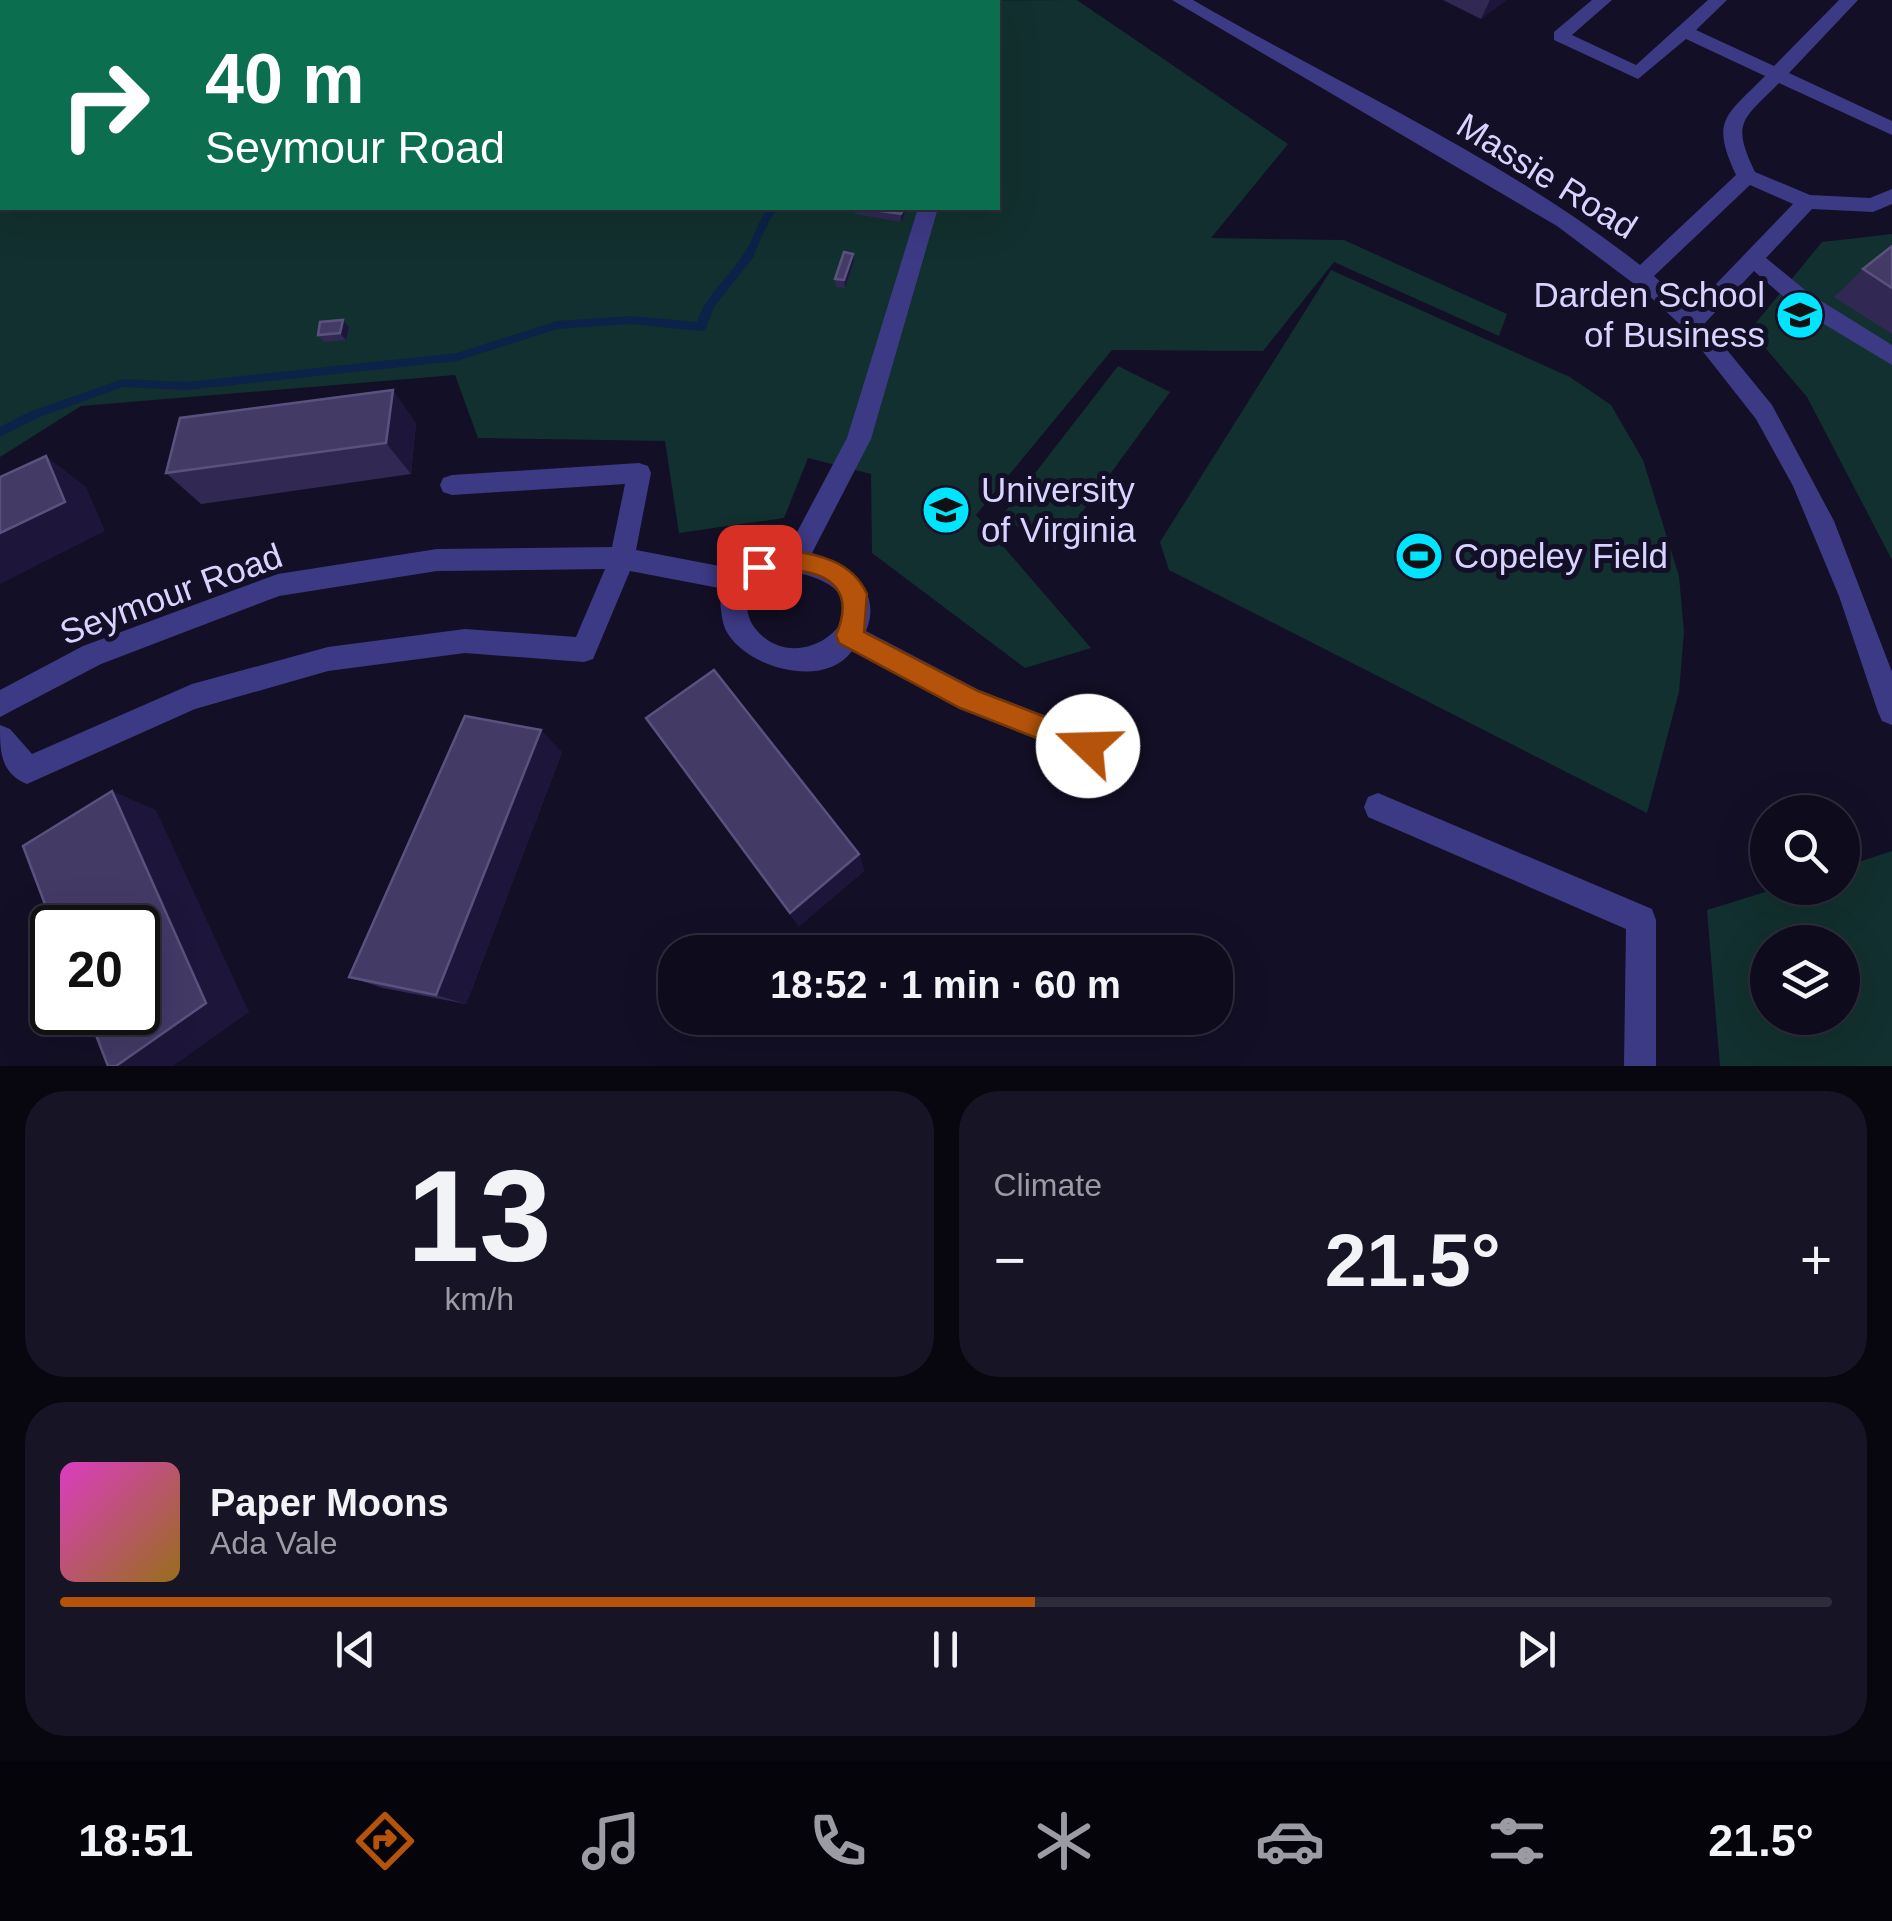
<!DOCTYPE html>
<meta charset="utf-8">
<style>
body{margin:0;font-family:Helvetica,sans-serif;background:#171425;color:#f1f3f6;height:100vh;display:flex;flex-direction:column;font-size:38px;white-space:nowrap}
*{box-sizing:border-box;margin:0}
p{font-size:32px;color:#9b9ba3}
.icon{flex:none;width:55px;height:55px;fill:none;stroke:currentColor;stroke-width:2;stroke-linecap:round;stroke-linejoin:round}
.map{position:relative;height:1066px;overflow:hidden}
.panel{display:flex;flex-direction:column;gap:25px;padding:25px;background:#08060f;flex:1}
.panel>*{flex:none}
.banner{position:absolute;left:0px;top:0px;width:1000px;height:210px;box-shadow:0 10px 40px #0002,0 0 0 2px #2e2b3b;background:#0b6e4f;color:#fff;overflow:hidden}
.buttons{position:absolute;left:1750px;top:795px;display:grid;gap:20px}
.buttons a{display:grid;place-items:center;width:110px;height:110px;border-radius:50%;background:#0e0b1c;box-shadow:0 10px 40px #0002,0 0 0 2px #2e2b3b;font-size:50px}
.speed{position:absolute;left:30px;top:905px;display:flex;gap:20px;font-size:50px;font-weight:700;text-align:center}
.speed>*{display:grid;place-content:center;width:130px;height:130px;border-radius:50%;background:#0e0b1c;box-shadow:0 10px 40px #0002,0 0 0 2px #2e2b3b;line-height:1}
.speed .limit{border:5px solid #111;border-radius:15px;background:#fff;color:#111}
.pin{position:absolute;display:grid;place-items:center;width:85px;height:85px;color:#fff;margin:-42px;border-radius:20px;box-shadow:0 5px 15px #0006}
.me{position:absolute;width:110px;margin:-55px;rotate:291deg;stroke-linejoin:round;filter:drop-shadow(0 0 8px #0008)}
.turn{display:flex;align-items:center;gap:35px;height:210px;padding:0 40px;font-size:45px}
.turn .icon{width:130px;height:130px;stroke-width:2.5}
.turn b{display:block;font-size:70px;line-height:85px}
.big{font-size:75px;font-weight:800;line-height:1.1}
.panel .card{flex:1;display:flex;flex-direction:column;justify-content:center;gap:15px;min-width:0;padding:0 35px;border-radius:40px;background:#171425}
.panel .dial{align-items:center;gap:0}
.dial b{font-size:130px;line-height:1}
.song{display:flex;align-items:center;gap:30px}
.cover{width:120px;height:120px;border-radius:15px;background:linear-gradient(135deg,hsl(310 70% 55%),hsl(40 70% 35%))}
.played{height:10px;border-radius:5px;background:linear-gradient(90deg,#b45309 55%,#2e2b3b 55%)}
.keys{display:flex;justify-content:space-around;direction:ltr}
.heat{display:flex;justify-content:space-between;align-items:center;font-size:55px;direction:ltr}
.panel .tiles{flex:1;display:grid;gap:25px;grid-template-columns:1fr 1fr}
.card:last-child{grid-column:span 2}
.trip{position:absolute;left:658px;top:935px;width:575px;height:100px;border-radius:40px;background:#0e0b1c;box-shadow:0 10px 40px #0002,0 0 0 2px #2e2b3b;font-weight:800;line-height:100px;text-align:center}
.dock{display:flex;height:160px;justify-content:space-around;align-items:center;background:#06040b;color:#9b9ba3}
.dock .icon{width:70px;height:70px}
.dock .current{color:#b45309}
.dock b{font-size:45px;color:#f1f3f6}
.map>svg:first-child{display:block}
.green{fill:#12302f;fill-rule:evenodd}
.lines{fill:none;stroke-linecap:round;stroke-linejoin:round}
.stream{fill:#0c2248;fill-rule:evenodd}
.minor{fill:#3d3a85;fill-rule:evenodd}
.wall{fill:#312854}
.shaded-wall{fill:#1d163a}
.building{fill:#433a66;stroke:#5a527e;stroke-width:2.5}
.route{fill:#b45309;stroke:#753606;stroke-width:2.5}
.labels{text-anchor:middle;stroke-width:10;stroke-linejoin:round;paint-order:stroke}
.street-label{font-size:35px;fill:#d9d4ff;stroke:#130f26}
.poi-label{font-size:35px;fill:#d9d4ff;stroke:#130f26;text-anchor:start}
</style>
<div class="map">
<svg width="1892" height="1066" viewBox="0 0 1892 1066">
<rect width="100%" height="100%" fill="#130f26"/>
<g class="green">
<path d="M0,0L405,2H2V208H998V2H411L1077,0L1288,144L1211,238L1344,240L1507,314L1499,336L1334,262L1263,351L1112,350L976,515L1091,648L1025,668L872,553L871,474L808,458L784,518L679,533L665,441L478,438L455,375L81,406L0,457Z"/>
<path d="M1892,234V560L1807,397L1750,330L1822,242Z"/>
<path d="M1331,270L1570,377L1611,405L1643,460L1679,576L1684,632L1679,692L1647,813L1169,570L1160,542Z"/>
<path d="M1118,366L1170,392L1056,548L1001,517Z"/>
<path d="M1892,851V1066H1720L1707,910L1778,888H1842L1843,867ZM1842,942V1018H1768V942Z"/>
</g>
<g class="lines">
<path class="stream" d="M768,208H778L770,219L752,259L714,307L705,330L701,331L630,324L557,329L457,361L186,390L123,387L37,418L0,437V427L29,412L123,379L186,382L457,353L557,321L630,316L697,322C707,293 731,276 746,250C755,236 758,221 768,208Z"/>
<g class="minor">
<path d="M1172,0H1193C1342,86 1504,158 1640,265L1736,175C1710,119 1726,116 1765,76L1686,39L1638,79L1554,40V32L1592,0H1612L1572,35L1636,65L1708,0H1727L1696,30L1774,66L1839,0H1858L1789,73L1892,121V135L1779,83C1744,119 1730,121 1755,172L1810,195L1870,198L1892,189V204L1873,212L1812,209L1766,258L1810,294L1892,345V365L1794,306L1754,271L1705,323L1772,405L1834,521L1892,672V725L1882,721L1878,712L1839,596L1793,486L1756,419L1686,330L1645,292L1557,226ZM1750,185L1793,204L1691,310L1654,276Z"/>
<path d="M918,208H938L871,439L812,553C848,563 883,590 866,631L979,690L1098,736L1102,746L1098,756L1088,760L959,708L852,651C825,689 750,669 728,634C720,622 721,602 719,588L630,571L593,659L584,662L465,653L328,671L195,709L27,784C0,773 0,751 0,725L10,729L32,754L192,684L328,647L465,629L576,637L605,569L437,571L279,596L101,664L0,717V690L83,646L278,574L437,549L612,547L625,484L452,495L443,492L440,485L443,478L452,475L639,463L648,466L651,473L636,550L730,568L788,549L847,438ZM786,571C914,589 799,695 752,624C746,614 746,597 744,585Z"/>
<path d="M1378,793L1652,909L1656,920V1066H1624L1626,929L1368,817L1364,807L1368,797Z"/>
</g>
</g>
<g class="wall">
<path d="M1443,0H1506L1481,19Z"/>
<path d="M855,208H907L901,222L855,214Z"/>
<path d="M1892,246V334L1834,297L1863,269Z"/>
<path d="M853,254L854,261L845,288L836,287L835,279Z"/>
<path d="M349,327L346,340L324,342L318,335Z"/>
<path d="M416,423L411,474L201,504L166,473Z"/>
<path d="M646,718L859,854L864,871L799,926Z"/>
<path d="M562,752L466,1004L383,988L349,977Z"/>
</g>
<g class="shaded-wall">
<path d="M1490,0H1506L1481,19Z"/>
<path d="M904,208H907L901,222V214Z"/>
<path d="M853,254L854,261L845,288L844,280Z"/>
<path d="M343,320L349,327L346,340L340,333Z"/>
<path d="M393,390L416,423L411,474L386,443Z"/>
<path d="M46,456L86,487L105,531L0,584V533Z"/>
<path d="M541,730L562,752L466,1004L436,995Z"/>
<path d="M112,791L156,810L249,1012L173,1066H116Z"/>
<path d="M859,854L864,871L799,926L790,913Z"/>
</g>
<g class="building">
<path d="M861,208H904L901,214Z"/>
<path d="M1892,246V288L1863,269Z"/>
<path d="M844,252L853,254L844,280L835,279Z"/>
<path d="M343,320L340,333L318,335L320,322Z"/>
<path d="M393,390L386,443L166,473L180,418Z"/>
<path d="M46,456L65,502L0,533V477Z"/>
<path d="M714,670L859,854L790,913L646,718Z"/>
<path d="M465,716L541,730L436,995L349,977Z"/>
<path d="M112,791L206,1003L116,1066H108L87,1012H138V928H54L23,846Z"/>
</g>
<path class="route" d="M786,550C818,554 852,561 867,594L864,632L978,691L1097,737L1101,746L1097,755L1088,758L960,708L839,643L836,635C854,594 834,572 789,570C775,570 765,579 751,574V560Z"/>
<defs>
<g id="university-disc" transform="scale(2.5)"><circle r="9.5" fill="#00e5ff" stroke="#130f26"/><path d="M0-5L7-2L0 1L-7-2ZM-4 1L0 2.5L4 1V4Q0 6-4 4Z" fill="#111"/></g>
<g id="stadium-disc" transform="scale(2.5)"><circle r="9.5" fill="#00e5ff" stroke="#130f26"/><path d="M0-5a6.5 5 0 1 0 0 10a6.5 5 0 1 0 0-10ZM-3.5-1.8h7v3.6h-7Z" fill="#111"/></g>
</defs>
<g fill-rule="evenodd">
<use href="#university-disc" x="1800" y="315"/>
<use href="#university-disc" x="946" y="510"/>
<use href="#stadium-disc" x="1419" y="556"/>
</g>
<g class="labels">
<g class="street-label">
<text transform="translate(1547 176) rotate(32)" y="12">Massie Road</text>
<text transform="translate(171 594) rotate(-20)" y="12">Seymour Road</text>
</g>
<g class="poi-label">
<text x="1765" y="307" text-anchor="end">Darden School<tspan x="1765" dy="40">of Business</tspan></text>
<text x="981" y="502">University<tspan x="981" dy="40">of Virginia</tspan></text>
<text x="1454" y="568">Copeley Field</text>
</g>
</g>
</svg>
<div class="buttons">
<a><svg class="icon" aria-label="search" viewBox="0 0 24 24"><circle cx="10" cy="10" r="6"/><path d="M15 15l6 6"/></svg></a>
<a><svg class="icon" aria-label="layers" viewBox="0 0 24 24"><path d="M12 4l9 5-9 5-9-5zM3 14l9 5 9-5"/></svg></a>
</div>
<div class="speed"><div class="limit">20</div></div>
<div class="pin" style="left:759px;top:567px;background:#d93025"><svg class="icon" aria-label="arrive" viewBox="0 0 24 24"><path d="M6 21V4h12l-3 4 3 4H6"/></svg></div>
<svg class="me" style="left:1088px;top:746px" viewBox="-20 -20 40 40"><circle r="19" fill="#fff"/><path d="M0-13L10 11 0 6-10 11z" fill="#b45309"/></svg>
<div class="trip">18:52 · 1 min · 60 m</div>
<div class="banner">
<div class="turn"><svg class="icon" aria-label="right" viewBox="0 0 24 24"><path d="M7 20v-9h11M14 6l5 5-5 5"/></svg><div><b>40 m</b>Seymour Road</div></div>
</div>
</div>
<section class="panel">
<div class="tiles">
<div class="card dial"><b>13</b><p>km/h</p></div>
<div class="card"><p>Climate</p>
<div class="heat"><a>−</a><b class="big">21.5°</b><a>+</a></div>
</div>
<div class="card">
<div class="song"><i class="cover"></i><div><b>Paper Moons</b><p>Ada Vale</p></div></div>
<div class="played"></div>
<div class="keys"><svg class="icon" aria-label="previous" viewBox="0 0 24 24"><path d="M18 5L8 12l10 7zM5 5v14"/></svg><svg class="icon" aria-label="pause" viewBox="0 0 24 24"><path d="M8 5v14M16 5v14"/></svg><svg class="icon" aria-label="next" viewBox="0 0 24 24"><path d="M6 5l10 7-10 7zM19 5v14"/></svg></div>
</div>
</div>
</section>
<nav class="dock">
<b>18:51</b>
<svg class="icon current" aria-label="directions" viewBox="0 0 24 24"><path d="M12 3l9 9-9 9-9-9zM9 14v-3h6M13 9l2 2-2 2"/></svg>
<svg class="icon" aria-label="music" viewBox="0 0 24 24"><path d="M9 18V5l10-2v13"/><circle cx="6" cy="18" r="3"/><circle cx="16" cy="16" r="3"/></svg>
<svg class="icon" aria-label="phone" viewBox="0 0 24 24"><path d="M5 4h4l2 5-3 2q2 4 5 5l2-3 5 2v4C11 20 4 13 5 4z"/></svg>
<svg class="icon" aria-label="climate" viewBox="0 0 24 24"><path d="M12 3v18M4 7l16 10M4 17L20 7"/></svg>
<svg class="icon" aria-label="car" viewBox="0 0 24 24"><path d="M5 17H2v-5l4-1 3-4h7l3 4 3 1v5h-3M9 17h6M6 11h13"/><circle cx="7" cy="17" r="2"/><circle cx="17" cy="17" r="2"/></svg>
<svg class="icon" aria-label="filters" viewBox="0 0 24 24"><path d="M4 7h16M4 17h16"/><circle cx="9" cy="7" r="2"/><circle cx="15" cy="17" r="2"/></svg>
<b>21.5°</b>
</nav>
